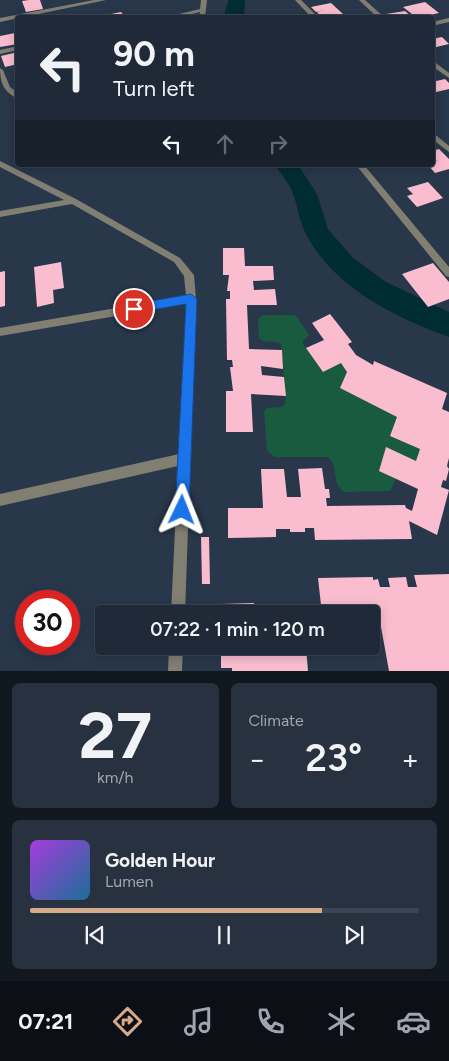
<!DOCTYPE html>
<meta charset="utf-8">
<style>
body{margin:0;font-family:Figtree,sans-serif;background:#273140;color:#f1f3f6;height:100vh;display:flex;flex-direction:column;font-size:19px;white-space:nowrap}
*{box-sizing:border-box;margin:0}
p{font-size:16px;color:#a1a6ae}
.icon{flex:none;width:28px;height:28px;fill:none;stroke:currentColor;stroke-width:2;stroke-linecap:round;stroke-linejoin:round}
.map{position:relative;height:671px;overflow:hidden}
.drawer{display:flex;flex-direction:column;gap:12px;padding:12px;background:#11171f;flex:1}
.drawer>*{flex:none}
.guide{position:absolute;left:15px;top:15px;width:420px;height:152px;border-radius:5px;box-shadow:0 2px 12px #0003,0 0 0 1px #3c4553;background:#1f2938;color:#f1f3f6;overflow:hidden}
.speed{position:absolute;left:15px;top:590px;display:flex;gap:10px;font-size:25px;font-weight:700;text-align:center}
.speed>*{display:grid;place-content:center;width:65px;height:65px;border-radius:50%;background:#1f2938;box-shadow:0 2px 12px #0003,0 0 0 1px #3c4553;line-height:1}
.speed .limit{border:8px solid #d22;background:#fff;color:#111}
.pin{position:absolute;display:grid;place-items:center;width:42px;height:42px;color:#fff;margin:-21px;border:2px solid #fff;border-radius:50%;box-shadow:0 1px 5px #0007}
.me{position:absolute;width:55px;margin:-28px;rotate:2deg;stroke-linejoin:round;filter:drop-shadow(0 0 4px #0008)}
.turn{display:flex;align-items:center;gap:18px;height:105px;padding:0 15px;font-size:22px}
.turn .icon{width:65px;height:65px;stroke-width:2.5}
.turn b{display:block;font-size:35px;line-height:42px}
.lanes{display:flex;align-items:center;height:48px;padding:0 15px;background:#0003;justify-content:center;gap:25px;direction:ltr}
.lanes .off{opacity:.35}
.big{font-size:38px;font-weight:600;line-height:1.1}
.drawer .widget{flex:1;display:flex;flex-direction:column;justify-content:center;gap:8px;min-width:0;padding:0 18px;border-radius:8px;background:#273140}
.drawer .dial{align-items:center;gap:0}
.dial b{font-size:65px;line-height:1}
.song{display:flex;align-items:center;gap:15px}
.cover{width:60px;height:60px;border-radius:8px;background:linear-gradient(135deg,hsl(280 70% 55%),hsl(200 70% 35%))}
.played{height:5px;border-radius:2px;background:linear-gradient(90deg,#d6ab8b 75%,#3c4553 75%)}
.keys{display:flex;justify-content:space-around;direction:ltr}
.heat{display:flex;justify-content:space-between;align-items:center;font-size:28px;direction:ltr}
.drawer .tiles{flex:1;display:grid;gap:12px;grid-template-columns:1fr 1fr}
.widget:last-child{grid-column:span 2}
.trip{position:absolute;left:95px;top:605px;width:285px;height:50px;border-radius:5px;background:#1f2938;box-shadow:0 2px 12px #0003,0 0 0 1px #3c4553;font-weight:600;line-height:50px;text-align:center}
.dock{display:flex;height:80px;justify-content:space-around;align-items:center;background:#0c1016;color:#a1a6ae}
.dock .icon{width:35px;height:35px}
.dock .current{color:#d6ab8b}
.dock b{font-size:22px;color:#f1f3f6}
.map>svg:first-child{display:block}
.green{fill:#185b3f}
.lines{fill:none;stroke-linecap:round;stroke-linejoin:round}
.stream{stroke:#002d32;stroke-width:3}
.river{fill:#002d32;fill-rule:evenodd}
.building{fill:#f9bdcf}
.minor{fill:#817e72;fill-rule:evenodd}
.route{fill:#1a73e8;stroke:#114b97}
</style>
<div class="map">
<svg width="449" height="671" viewBox="0 0 449 671">
<rect width="100%" height="100%" fill="#29374b"/>
<path class="green" d="M263,315H294L297,317L309,335L303,341V344L323,372L341,363L347,372L340,388L397,417L391,436L420,449L416,461L386,448L379,471L396,479L390,491L345,492C330,484 340,466 328,457H275L267,451L264,411L267,408L282,407L285,404L286,396L281,344C275,339 265,345 259,338L258,319Z"/>
<g class="lines">
<path class="stream" d="M225,18L230,0"/>
<g class="river">
<path d="M229,0H245L244,18H228Z"/>
<path d="M275,165H298L317,194L328,229L352,257L386,282L449,312V337C396,318 333,287 306,234C299,221 298,207 293,194C290,184 281,174 275,165Z"/>
</g>
</g>
<g class="building">
<path d="M29,0H40L43,9L26,12L22,1Z"/>
<path d="M425,2L439,13L417,18L403,7Z"/>
<path d="M331,3L343,14L322,18L317,12L324,10L316,12L311,7Z"/>
<path d="M405,11L411,16L389,18L386,14Z"/>
<path d="M121,12L125,17L108,18L106,15Z"/>
<path d="M15,33L18,44L0,47V36Z"/>
<path d="M442,37L449,44L432,48V39Z"/>
<path d="M18,52V64L5,67L1,56Z"/>
<path d="M445,79L449,83V89L432,93V82Z"/>
<path d="M439,149L449,159V169L435,173L428,165H432V162L438,160L432,161V151Z"/>
<path d="M428,182L443,198L417,207L407,196L413,194L407,188Z"/>
<path d="M223,248H244L245,266H273L274,280L253,281L254,290L275,289L277,305H247L249,349L282,350L283,369L261,366L262,375L284,377L286,396L251,394L253,432H226V391H233L230,367H233L232,360H227L226,299H230V291H227L229,275H223Z"/>
<path d="M61,262L64,288L53,290L54,303L37,307L34,267Z"/>
<path d="M433,263L449,282V299L428,307L402,274Z"/>
<path d="M5,271V306L0,307V272Z"/>
<path d="M330,314L352,342L348,344L356,355L373,365L374,361L447,393L442,409L449,412V458L447,466L449,469L446,481L443,480L441,487L449,490L437,535L409,521L412,539L315,540L314,528H305V532H290V529H276V537L228,538V508H263L261,469H284L287,497H301L298,469L322,468L325,489H329L330,498H326L327,506L405,505L406,508L412,511L418,489L379,471L386,447L416,461L420,449L390,436L397,417L340,388L347,372L341,363L323,372L306,348L324,340L312,323Z"/>
<path d="M201,537H209L210,584H202Z"/>
<path d="M449,574V671H389L379,616H371V614H322L318,578L373,577V580L378,579L380,587H390L388,578L406,577L408,587H417L414,575Z"/>
<path d="M254,603L255,614H221V604Z"/>
<path d="M221,646L306,647L308,671H232V668H221Z"/>
</g>
<g class="lines">
<g class="minor">
<path d="M94,0H106L0,22V18Z"/>
<path d="M201,0H207L205,18H199L200,12L176,18H162L200,9Z"/>
<path d="M295,0H301L319,18H312Z"/>
<path d="M359,0H365L385,18H378Z"/>
<path d="M449,18V22L432,26V22Z"/>
<path d="M18,46V50L0,54V50Z"/>
<path d="M432,60L449,73V78L432,66Z"/>
<path d="M0,68L3,70L10,87L18,93V99C4,92 0,83 0,68Z"/>
<path d="M432,132L449,146V152L432,139Z"/>
<path d="M0,161L76,199L180,258L194,275L196,299L185,614H171L178,466L0,506V494L179,454L186,304L0,336V328L186,296L184,276L174,262L72,204L0,217V211L64,200L0,167Z"/>
<path d="M356,165H364L449,267V277L446,276Z"/>
<path d="M169,646H183L182,671H168Z"/>
</g>
</g>
<path class="route" d="M191,294L197,299L189,510L187,515L182,517L177,515L175,510L186,304L134,313L129,309L134,304Z"/>
</svg>
<div class="speed"><div class="limit">30</div></div>
<div class="pin" style="left:134px;top:309px;background:#d93025"><svg class="icon" aria-label="arrive" viewBox="0 0 24 24"><path d="M6 21V4h12l-3 4 3 4H6"/></svg></div>
<svg class="me" style="left:182px;top:510px" viewBox="-20 -20 40 40"><path d="M0-17L14 15 0 8-14 15z" fill="#1a73e8" stroke="#fff" stroke-width="4"/></svg>
<div class="trip">07:22 · 1 min · 120 m</div>
<div class="guide">
<div class="turn"><svg class="icon" aria-label="left" viewBox="0 0 24 24"><path d="M17 20v-9H6M10 6l-5 5 5 5"/></svg><div><b>90 m</b>Turn left</div></div>
<div class="lanes"><svg class="icon" aria-label="left" viewBox="0 0 24 24"><path d="M17 20v-9H6M10 6l-5 5 5 5"/></svg><svg class="icon off" aria-label="ahead" viewBox="0 0 24 24"><path d="M12 20V5M6 11l6-6 6 6"/></svg><svg class="icon off" aria-label="right" viewBox="0 0 24 24"><path d="M7 20v-9h11M14 6l5 5-5 5"/></svg></div>
</div>
</div>
<section class="drawer">
<div class="tiles">
<div class="widget dial"><b>27</b><p>km/h</p></div>
<div class="widget"><p>Climate</p>
<div class="heat"><a>−</a><b class="big">23°</b><a>+</a></div>
</div>
<div class="widget">
<div class="song"><i class="cover"></i><div><b>Golden Hour</b><p>Lumen</p></div></div>
<div class="played"></div>
<div class="keys"><svg class="icon" aria-label="previous" viewBox="0 0 24 24"><path d="M18 5L8 12l10 7zM5 5v14"/></svg><svg class="icon" aria-label="pause" viewBox="0 0 24 24"><path d="M8 5v14M16 5v14"/></svg><svg class="icon" aria-label="next" viewBox="0 0 24 24"><path d="M6 5l10 7-10 7zM19 5v14"/></svg></div>
</div>
</div>
</section>
<nav class="dock">
<b>07:21</b>
<svg class="icon current" aria-label="directions" viewBox="0 0 24 24"><path d="M12 3l9 9-9 9-9-9zM9 14v-3h6M13 9l2 2-2 2"/></svg>
<svg class="icon" aria-label="music" viewBox="0 0 24 24"><path d="M9 18V5l10-2v13"/><circle cx="6" cy="18" r="3"/><circle cx="16" cy="16" r="3"/></svg>
<svg class="icon" aria-label="phone" viewBox="0 0 24 24"><path d="M5 4h4l2 5-3 2q2 4 5 5l2-3 5 2v4C11 20 4 13 5 4z"/></svg>
<svg class="icon" aria-label="climate" viewBox="0 0 24 24"><path d="M12 3v18M4 7l16 10M4 17L20 7"/></svg>
<svg class="icon" aria-label="car" viewBox="0 0 24 24"><path d="M5 17H2v-5l4-1 3-4h7l3 4 3 1v5h-3M9 17h6M6 11h13"/><circle cx="7" cy="17" r="2"/><circle cx="17" cy="17" r="2"/></svg>
</nav>
